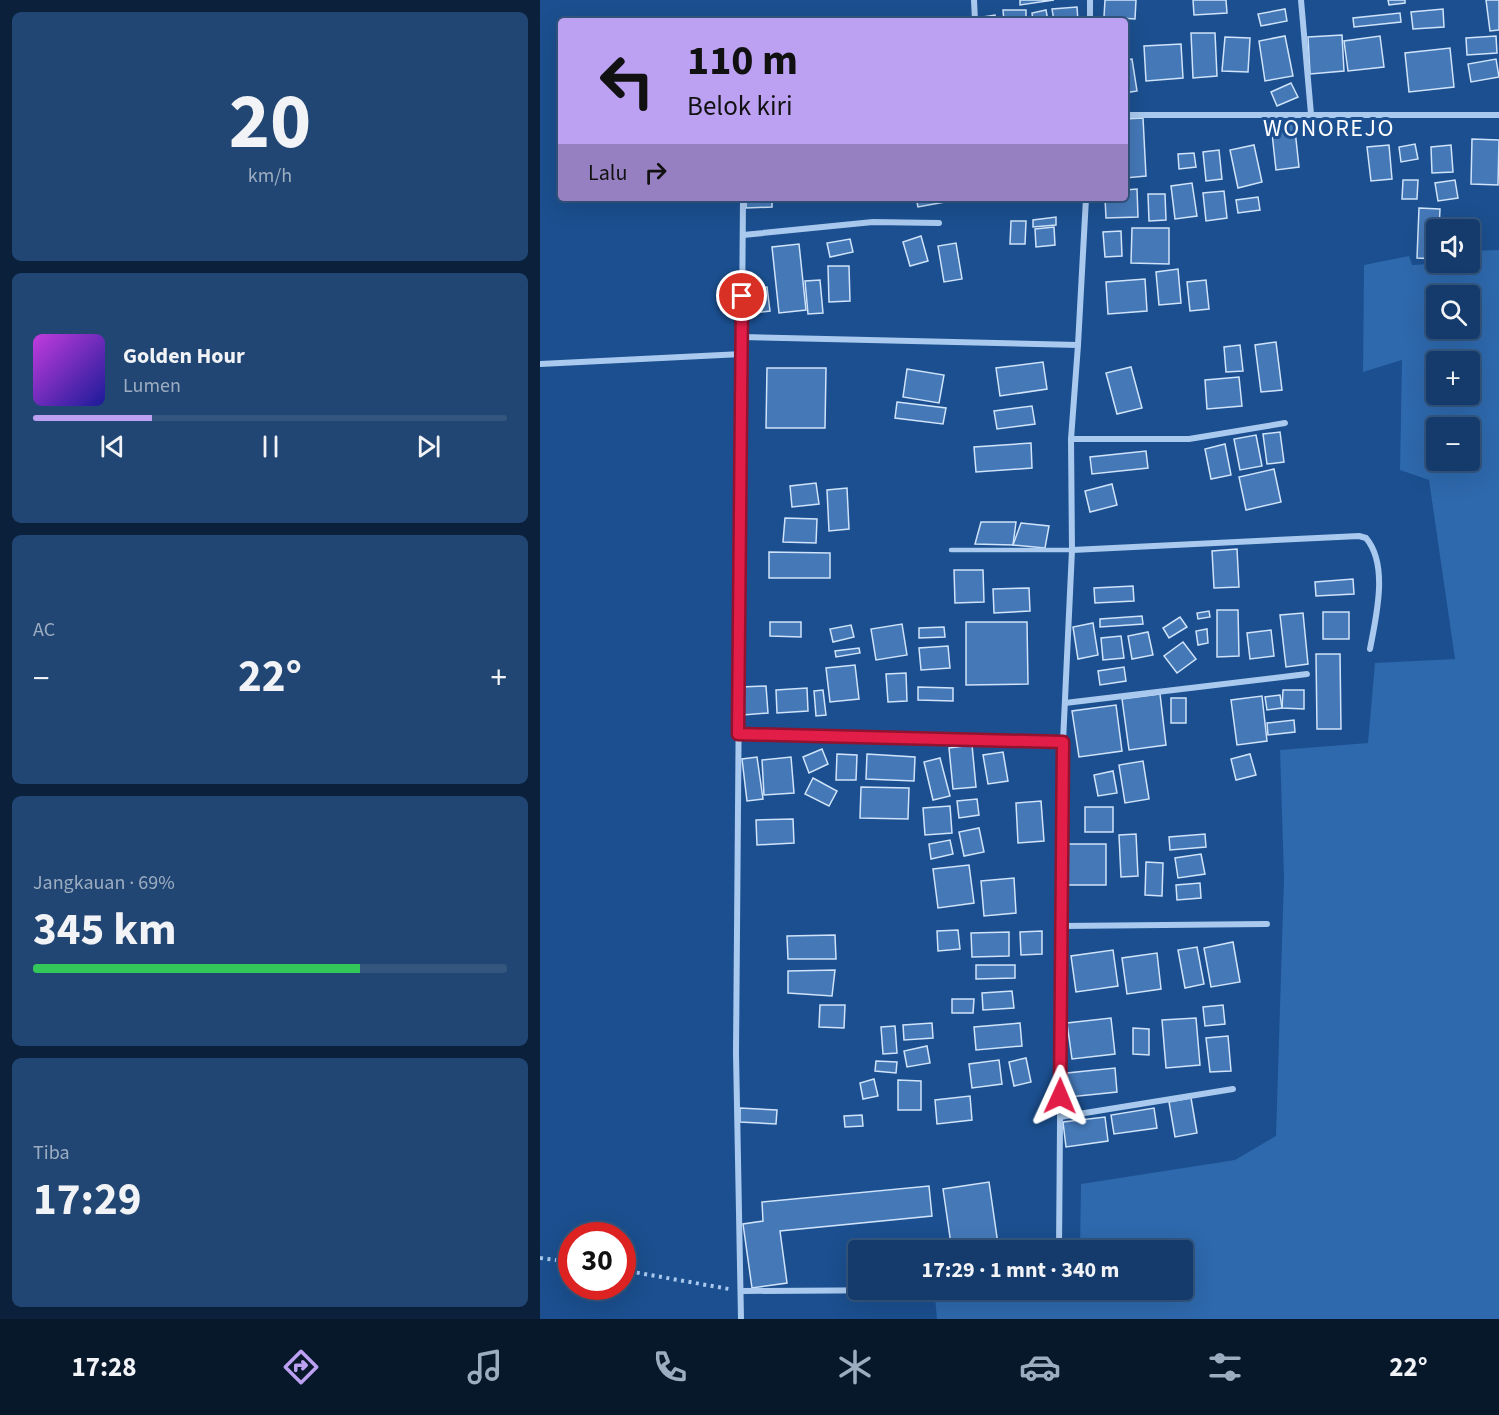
<!DOCTYPE html>
<html lang="id">
<meta charset="utf-8">
<style>
body{margin:0;font-family:"Source Sans 3",sans-serif;background:#214673;color:#f1f3f6;height:100vh;display:flex;flex-direction:column;font-size:22px;white-space:nowrap}
*{box-sizing:border-box;margin:0}
p{font-size:20px;color:#9dadc1}
.icon{flex:none;width:33px;height:33px;fill:none;stroke:currentColor;stroke-width:2;stroke-linecap:round;stroke-linejoin:round}
.map{position:relative;flex:1;overflow:hidden}
.panel{display:flex;flex-direction:column;gap:12px;padding:12px;background:#0b203b;width:540px}
.panel>*{flex:none}
.hud{position:absolute;left:18px;top:18px;width:570px;height:183px;border-radius:6px;box-shadow:0 6px 24px #0002,0 0 0 2px #33557e;background:#bca0f2;color:#111;overflow:hidden}
.controls{position:absolute;left:886px;top:219px;display:grid;gap:12px}
.controls a{display:grid;place-items:center;width:54px;height:54px;border-radius:6px;background:#143b6b;box-shadow:0 6px 24px #0002,0 0 0 2px #33557e;font-size:30px}
.speed{position:absolute;left:18px;top:1222px;display:flex;gap:12px;font-size:30px;font-weight:700;text-align:center}
.speed>*{display:grid;place-content:center;width:78px;height:78px;border-radius:50%;background:#143b6b;box-shadow:0 6px 24px #0002,0 0 0 2px #33557e;line-height:1}
.speed .limit{border:9px solid #d22;background:#fff;color:#111}
.pin{position:absolute;display:grid;place-items:center;width:51px;height:51px;color:#fff;margin:-26px;border:3px solid #fff;border-radius:50%;box-shadow:0 2px 6px #0007}
.me{position:absolute;width:66px;margin:-33px;rotate:1deg;stroke-linejoin:round;filter:drop-shadow(0 0 4px #0008)}
.turn{display:flex;align-items:center;gap:21px;height:126px;padding:0 30px;font-size:27px}
.turn .icon{width:78px;height:78px;stroke-width:2.5}
.turn b{display:block;font-size:42px;line-height:51px}
.then{display:flex;align-items:center;height:57px;padding:0 30px;background:#0003;gap:12px;font-size:22px}
.big{font-size:45px;font-weight:700;line-height:1.1}
.panel .tile{flex:1;display:flex;flex-direction:column;justify-content:center;gap:9px;min-width:0;padding:0 21px;border-radius:9px;background:#214673}
.panel .dial{align-items:center;gap:0}
.dial b{font-size:78px;line-height:1}
.song{display:flex;align-items:center;gap:18px}
.cover{width:72px;height:72px;border-radius:9px;background:linear-gradient(135deg,hsl(290 70% 55%),hsl(240 70% 35%))}
.played{height:6px;border-radius:3px;background:linear-gradient(90deg,#bca0f2 25%,#33557e 25%)}
.keys{display:flex;justify-content:space-around;direction:ltr}
.heat{display:flex;justify-content:space-between;align-items:center;font-size:33px;direction:ltr}
.charge{height:9px;border-radius:4px;background:linear-gradient(90deg,#34c759 69%,#33557e 0)}
.trip{position:absolute;left:308px;top:1240px;width:345px;height:60px;border-radius:6px;background:#143b6b;box-shadow:0 6px 24px #0002,0 0 0 2px #33557e;font-weight:700;line-height:60px;text-align:center}
.dock{display:flex;height:96px;justify-content:space-around;align-items:center;background:#08182b;color:#9dadc1}
.dock .icon{width:42px;height:42px}
.dock .on{color:#bca0f2}
.dock b{font-size:27px;color:#f1f3f6}
main{display:flex;flex:1;min-height:0}
.map>svg:first-child{display:block}
.green{fill:#2e69ad;fill-rule:evenodd}
.building{fill:#4478b7;stroke:#cfe3fa;stroke-width:1.5}
.lines{fill:none;stroke-linecap:round;stroke-linejoin:round}
.path{stroke:#a9c9ee;stroke-width:4;stroke-dasharray:3 4.5;stroke-linecap:butt}
.service{stroke:#a9c9ee;stroke-width:4.5}
.minor{stroke:#a9c9ee;stroke-width:6}
.route-casing{stroke:#92132f;stroke-width:15}
.route{stroke:#e11d48;stroke-width:10}
.labels{text-anchor:middle;stroke-width:6;stroke-linejoin:round;paint-order:stroke}
.quarter-label{font-size:24px;letter-spacing:1.5px;fill:#fff;stroke:#1b4f8f}
</style>
<main>
<section class="panel">
<div class="tile dial"><b>20</b><p>km/h</p></div>
<div class="tile">
<div class="song"><i class="cover"></i><div><b>Golden Hour</b><p>Lumen</p></div></div>
<div class="played"></div>
<div class="keys"><svg class="icon" aria-label="previous" viewBox="0 0 24 24"><path d="M18 5L8 12l10 7zM5 5v14"/></svg><svg class="icon" aria-label="pause" viewBox="0 0 24 24"><path d="M8 5v14M16 5v14"/></svg><svg class="icon" aria-label="next" viewBox="0 0 24 24"><path d="M6 5l10 7-10 7zM19 5v14"/></svg></div>
</div>
<div class="tile"><p>AC</p>
<div class="heat"><a>−</a><b class="big">22°</b><a>+</a></div>
</div>
<div class="tile"><p>Jangkauan · 69%</p><b class="big">345 km</b><div class="charge"></div></div>
<div class="tile"><p>Tiba</p><b class="big">17:29</b></div>
</section>
<div class="map">
<svg width="959" height="1319" viewBox="0 0 959 1319">
<rect width="100%" height="100%" fill="#1b4f8f"/>
<path class="green" d="M959,250V1319H397L395,1297L448,1290H642V1251H540L541,1184L695,1160L736,1136L744,878L740,750L828,743L835,663L915,659L889,480L860,470L862,360L823,372L824,265L869,256L872,265L930,262V251ZM897,296H930V328H897ZM897,362H930V394H897ZM897,428H930V460H897Z"/>
<g class="building">
<path d="M480,0H514L480,5Z"/>
<path d="M565,0H596L595,19L564,17Z"/>
<path d="M653,0H686L687,13L654,15Z"/>
<path d="M848,0H865V3L849,5Z"/>
<path d="M946,0H959V30L950,31Z"/>
<path d="M537,7L538,21H514L512,9Z"/>
<path d="M745,9L747,21L721,26L718,14Z"/>
<path d="M903,9L904,27L873,29L871,12Z"/>
<path d="M463,10H486V21H464Z"/>
<path d="M506,10L508,21H493L492,13Z"/>
<path d="M860,13L861,22L814,27L813,18Z"/>
<path d="M455,15L456,21H437V18Z"/>
<path d="M651,33H675L677,76L653,78Z"/>
<path d="M802,35L804,71L770,74L768,37Z"/>
<path d="M745,36L753,76L725,81L719,41Z"/>
<path d="M840,36L844,67L808,71L804,41Z"/>
<path d="M956,36L957,53L927,55L926,38Z"/>
<path d="M685,37L710,38L708,72L682,71Z"/>
<path d="M641,44L643,78L606,81L604,46Z"/>
<path d="M910,48L914,87L869,92L865,53Z"/>
<path d="M592,59L597,91L585,93V60Z"/>
<path d="M956,59L959,77L931,82L928,64Z"/>
<path d="M751,83L758,97L737,106L731,92Z"/>
<path d="M603,118L606,176L585,178V119Z"/>
<path d="M754,121L759,167L736,170L731,124Z"/>
<path d="M932,139L959,140L958,185L931,184Z"/>
<path d="M875,144L878,159L861,162L859,147Z"/>
<path d="M714,145L722,182L698,188L690,150Z"/>
<path d="M849,145L852,179L831,181L827,147Z"/>
<path d="M911,145L913,172L892,173L891,147Z"/>
<path d="M679,150L682,179L666,181L663,152Z"/>
<path d="M654,153L656,167L639,169L638,154Z"/>
<path d="M863,180H878L877,199H862Z"/>
<path d="M915,180L918,198L898,201L895,183Z"/>
<path d="M652,183L657,216L635,219L631,186Z"/>
<path d="M597,189L598,217L566,218L565,198H585V190Z"/>
<path d="M684,191L687,218L666,221L663,193Z"/>
<path d="M608,194H625L626,220L609,221Z"/>
<path d="M718,197L720,210L698,213L696,200Z"/>
<path d="M206,198H232V207L206,208Z"/>
<path d="M267,198H295L268,202Z"/>
<path d="M376,198H427L378,207Z"/>
<path d="M879,208L900,209L899,230H897V259L877,258Z"/>
<path d="M516,217V225L493,227V220Z"/>
<path d="M471,221H486L485,244H470Z"/>
<path d="M514,227L515,245L496,247L495,229Z"/>
<path d="M592,228H629V264L591,263Z"/>
<path d="M581,231L582,256L565,257L563,232Z"/>
<path d="M381,236L388,261L370,266L363,242Z"/>
<path d="M310,239L313,252L290,257L287,243Z"/>
<path d="M416,243L422,279L404,282L398,246Z"/>
<path d="M259,244L266,310L239,313L232,247Z"/>
<path d="M288,266H309L310,301L289,302Z"/>
<path d="M638,269L641,303L619,305L616,272Z"/>
<path d="M605,279L607,311L568,314L566,282Z"/>
<path d="M280,280L283,313L268,314L265,281Z"/>
<path d="M666,280L669,309L650,311L647,282Z"/>
<path d="M227,287L230,311L207,314L203,291Z"/>
<path d="M736,342L742,390L721,392L715,345Z"/>
<path d="M700,345L703,371L686,372L684,347Z"/>
<path d="M503,362L507,389L460,396L456,368Z"/>
<path d="M591,367L602,408L577,414L566,373Z"/>
<path d="M227,368H286L285,428H226Z"/>
<path d="M367,369L404,375L399,403L363,397Z"/>
<path d="M699,377L702,406L667,409L665,380Z"/>
<path d="M357,402L406,408L403,424L355,418Z"/>
<path d="M492,406L495,424L457,429L454,411Z"/>
<path d="M740,432L744,462L727,464L723,434Z"/>
<path d="M716,435L722,466L700,470L694,439Z"/>
<path d="M491,443L492,468L436,472L434,447Z"/>
<path d="M685,444L691,475L671,479L665,449Z"/>
<path d="M606,451L608,468L552,474L550,457Z"/>
<path d="M734,469L741,502L706,510L699,477Z"/>
<path d="M276,483L279,504L252,507L250,486Z"/>
<path d="M572,484L577,505L550,512L545,491Z"/>
<path d="M307,488L309,529L289,531L287,490Z"/>
<path d="M245,518L277,519L276,543L243,542Z"/>
<path d="M441,522H476L473,545L435,544Z"/>
<path d="M481,523L509,526L505,548L473,545Z"/>
<path d="M697,549L699,587L674,588L672,551Z"/>
<path d="M229,552L290,553V578H229Z"/>
<path d="M414,570H443L444,602L415,603Z"/>
<path d="M813,579L814,594L776,596L775,582Z"/>
<path d="M593,586L594,601L555,603L554,588Z"/>
<path d="M489,588L490,611L454,613L453,589Z"/>
<path d="M677,610H698L699,656L677,657Z"/>
<path d="M669,611L670,617L658,619L657,613Z"/>
<rect x="783" y="612" width="26" height="27"/>
<path d="M763,613L768,664L746,667L740,615Z"/>
<path d="M602,616L603,624L560,627V619Z"/>
<path d="M640,617L647,627L629,638L623,628Z"/>
<path d="M230,622H261V637L230,636Z"/>
<path d="M426,622H487L488,684L426,685Z"/>
<path d="M553,623L558,655L538,659L533,627Z"/>
<path d="M362,624L367,655L336,660L331,629Z"/>
<path d="M311,625L314,637L293,642L290,629Z"/>
<path d="M404,627L405,637L379,638V628Z"/>
<path d="M667,629L668,643L658,645L656,631Z"/>
<path d="M731,630L734,656L710,659L707,633Z"/>
<path d="M608,632L613,655L592,659L588,636Z"/>
<path d="M581,636L584,658L563,660L561,638Z"/>
<path d="M643,642L656,659L637,673L624,656Z"/>
<path d="M408,646L410,668L381,670L379,648Z"/>
<path d="M319,648L320,653L296,657L295,651Z"/>
<path d="M776,654H800L801,729H777Z"/>
<path d="M315,665L319,699L290,702L286,668Z"/>
<path d="M584,667L586,681L560,685L558,671Z"/>
<path d="M366,673L367,701L348,702L346,674Z"/>
<path d="M226,686L228,713L203,715L201,687Z"/>
<path d="M378,687L413,688V701L378,700Z"/>
<path d="M267,688L268,711L237,713L236,690Z"/>
<path d="M283,690L286,715L276,716L274,691Z"/>
<path d="M743,690H764V709L742,708Z"/>
<path d="M620,694L626,745L589,750L582,699Z"/>
<path d="M740,695L742,708L727,710L725,697Z"/>
<path d="M722,696L727,741L697,745L691,700Z"/>
<rect x="631" y="698" width="15" height="25"/>
<path d="M576,705L582,751L539,757L532,711Z"/>
<path d="M754,720L755,732L728,735L727,723Z"/>
<path d="M432,745L436,787L413,789L409,748Z"/>
<path d="M282,749L288,764L269,773L263,757Z"/>
<path d="M463,752L468,781L448,784L443,755Z"/>
<path d="M297,754L317,755L316,780H296Z"/>
<path d="M327,754L375,757L374,781L326,779Z"/>
<path d="M710,754L716,775L696,780L691,759Z"/>
<path d="M217,757L223,799L207,801L202,759Z"/>
<path d="M251,757L254,793L224,795L222,760Z"/>
<path d="M400,758L410,796L393,800L384,762Z"/>
<path d="M603,761L609,799L585,803L579,765Z"/>
<path d="M573,771L577,793L558,796L554,775Z"/>
<path d="M273,778L297,791L289,806L265,794Z"/>
<path d="M321,787L369,788L368,819L320,818Z"/>
<path d="M437,799L439,815L419,818L417,801Z"/>
<path d="M501,801L504,841L478,843L476,803Z"/>
<path d="M410,806L412,833L385,835L383,808Z"/>
<rect x="545" y="807" width="28" height="25"/>
<path d="M253,819L254,843L217,845L216,820Z"/>
<path d="M439,828L444,852L424,856L419,832Z"/>
<path d="M596,834L598,876L581,877L579,835Z"/>
<path d="M665,834L666,847L630,850L629,837Z"/>
<path d="M410,840L413,854L391,859L389,844Z"/>
<path d="M528,844H566V885H527Z"/>
<path d="M661,854L665,874L638,878L635,858Z"/>
<path d="M606,862L623,863L622,896L605,895Z"/>
<path d="M429,865L434,903L398,908L393,869Z"/>
<path d="M474,878L476,913L444,916L441,881Z"/>
<path d="M660,883L661,898L637,900L636,885Z"/>
<path d="M418,930L420,949L398,951L397,931Z"/>
<path d="M502,931V954L481,955L480,932Z"/>
<path d="M469,932V956L432,957L431,933Z"/>
<path d="M295,935L296,959H248L247,936Z"/>
<path d="M693,942L700,982L671,987L664,948Z"/>
<path d="M657,947L664,984L645,988L638,950Z"/>
<path d="M573,950L578,986L536,992L531,956Z"/>
<path d="M617,953L621,989L587,994L582,958Z"/>
<path d="M436,965H475V978L436,979Z"/>
<path d="M295,970L292,996L248,993V971Z"/>
<path d="M472,991L474,1008L443,1010L442,993Z"/>
<path d="M412,999H434L433,1013H412Z"/>
<path d="M280,1005H305L304,1028L279,1027Z"/>
<path d="M683,1005L685,1024L665,1026L663,1007Z"/>
<path d="M571,1018L575,1054L532,1059L527,1023Z"/>
<path d="M656,1018L660,1065L626,1068L622,1020Z"/>
<path d="M392,1023L393,1038L364,1040L363,1025Z"/>
<path d="M480,1023L482,1046L436,1050L434,1027Z"/>
<path d="M355,1026L357,1053L343,1054L341,1027Z"/>
<path d="M593,1028L609,1029V1055L593,1054Z"/>
<path d="M688,1036L691,1071L670,1072L666,1038Z"/>
<path d="M387,1046L390,1063L367,1067L364,1051Z"/>
<path d="M486,1058L491,1082L474,1086L469,1062Z"/>
<path d="M459,1060L462,1084L432,1088L429,1064Z"/>
<path d="M336,1061L357,1062L356,1073L335,1071Z"/>
<path d="M575,1068L577,1092L529,1097L527,1073Z"/>
<path d="M334,1079L338,1096L323,1099L320,1083Z"/>
<path d="M358,1080L381,1081V1110H358Z"/>
<path d="M430,1096L432,1120L397,1124L395,1100Z"/>
<path d="M651,1098L657,1133L635,1137L629,1102Z"/>
<path d="M200,1108L237,1110L236,1124L200,1122Z"/>
<path d="M614,1108L617,1128L574,1134L571,1115Z"/>
<path d="M322,1115L323,1126L305,1127L304,1116Z"/>
<path d="M565,1117L568,1141L526,1147L523,1122Z"/>
<path d="M449,1182L459,1251H412L403,1189Z"/>
<path d="M389,1186L392,1216L240,1231L247,1283L212,1288L203,1224L223,1221L222,1202Z"/>
</g>
<g class="lines">
<g class="path">
<path d="M0,1258L32,1262"/>
<path d="M82,1270L189,1289"/>
</g>
<path class="service" d="M411,550H532"/>
<g class="minor">
<path d="M434,0L435,21"/>
<path d="M761,0L771,114"/>
<path d="M550,21V0"/>
<path d="M585,115H959"/>
<path d="M203,235L333,222L399,223"/>
<path d="M202,337L538,345"/>
<path d="M0,364L202,354"/>
<path d="M531,439H649L745,423"/>
<path d="M532,550L819,536L826,538C849,565 836,617 830,649"/>
<path d="M525,703L767,674"/>
<path d="M198,734L523,742"/>
<path d="M522,926L727,924"/>
<path d="M520,1117L693,1089"/>
<path d="M519,1251L523,742L532,550L531,439L538,345L546,198"/>
<path d="M202,1291L372,1290"/>
<path d="M201,1319L196,1053L203,198"/>
</g>
</g>
<g class="lines">
<g class="route-casing">
<path id="route" d="M202,296L198,734L523,742L520,1096"/>
</g>
<use href="#route" class="route"/>
</g>
<g class="labels">
<g class="quarter-label">
<text x="789" y="136">WONOREJO</text>
</g>
</g>
</svg>
<div class="controls">
<a><svg class="icon" aria-label="sound" viewBox="0 0 24 24"><path d="M4 9h4l5-4v14l-5-4H4zM17 9q2 3 0 6"/></svg></a>
<a><svg class="icon" aria-label="search" viewBox="0 0 24 24"><circle cx="10" cy="10" r="6"/><path d="M15 15l6 6"/></svg></a>
<a>+</a>
<a>−</a>
</div>
<div class="speed"><div class="limit">30</div></div>
<div class="pin" style="left:202px;top:296px;background:#d93025"><svg class="icon" aria-label="arrive" viewBox="0 0 24 24"><path d="M6 21V4h12l-3 4 3 4H6"/></svg></div>
<svg class="me" style="left:520px;top:1096px" viewBox="-20 -20 40 40"><path d="M0-17L14 15 0 8-14 15z" fill="#e11d48" stroke="#fff" stroke-width="4"/></svg>
<div class="trip">17:29 · 1 mnt · 340 m</div>
<div class="hud">
<div class="turn"><svg class="icon" aria-label="left" viewBox="0 0 24 24"><path d="M17 20v-9H6M10 6l-5 5 5 5"/></svg><div><b>110 m</b>Belok kiri</div></div>
<div class="then">Lalu<svg class="icon" aria-label="right" viewBox="0 0 24 24"><path d="M7 20v-9h11M14 6l5 5-5 5"/></svg></div>
</div>
</div>
</main>
<nav class="dock">
<b>17:28</b>
<svg class="icon on" aria-label="directions" viewBox="0 0 24 24"><path d="M12 3l9 9-9 9-9-9zM9 14v-3h6M13 9l2 2-2 2"/></svg>
<svg class="icon" aria-label="music" viewBox="0 0 24 24"><path d="M9 18V5l10-2v13"/><circle cx="6" cy="18" r="3"/><circle cx="16" cy="16" r="3"/></svg>
<svg class="icon" aria-label="phone" viewBox="0 0 24 24"><path d="M5 4h4l2 5-3 2q2 4 5 5l2-3 5 2v4C11 20 4 13 5 4z"/></svg>
<svg class="icon" aria-label="climate" viewBox="0 0 24 24"><path d="M12 3v18M4 7l16 10M4 17L20 7"/></svg>
<svg class="icon" aria-label="car" viewBox="0 0 24 24"><path d="M5 17H2v-5l4-1 3-4h7l3 4 3 1v5h-3M9 17h6M6 11h13"/><circle cx="7" cy="17" r="2"/><circle cx="17" cy="17" r="2"/></svg>
<svg class="icon" aria-label="filters" viewBox="0 0 24 24"><path d="M4 7h16M4 17h16"/><circle cx="9" cy="7" r="2"/><circle cx="15" cy="17" r="2"/></svg>
<b>22°</b>
</nav>
